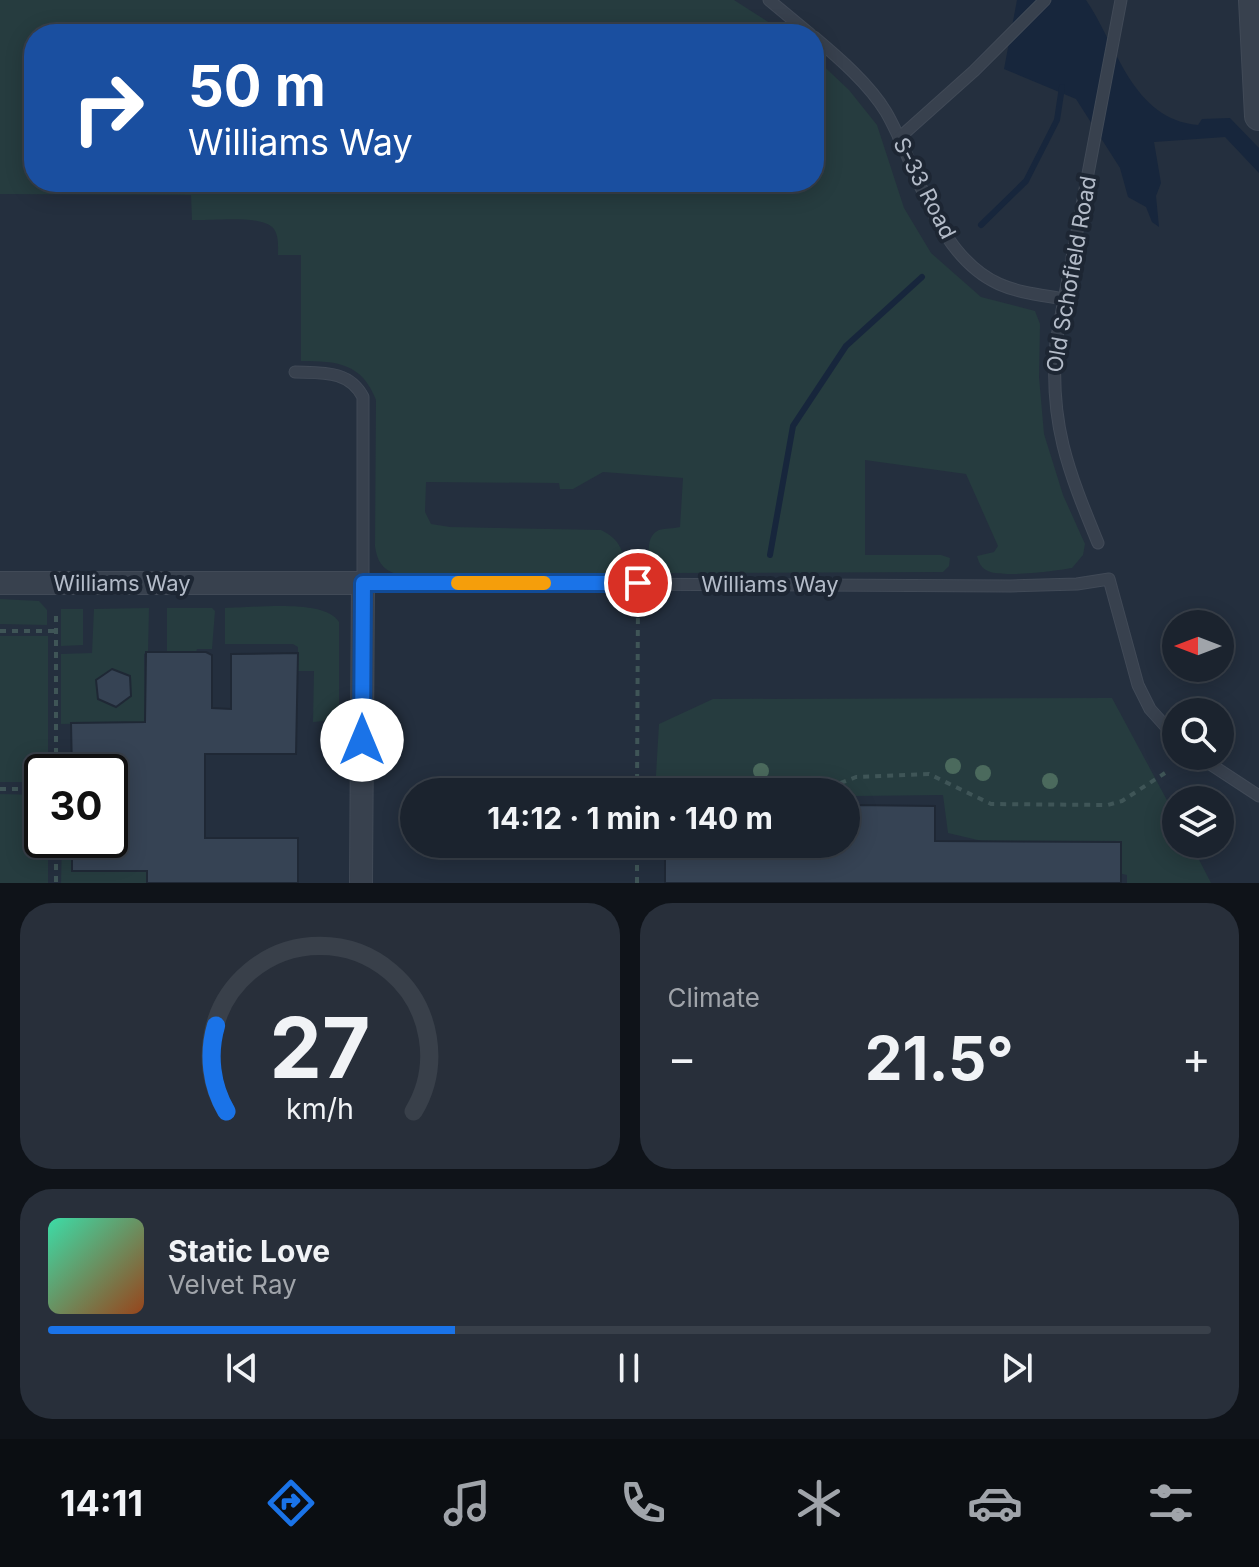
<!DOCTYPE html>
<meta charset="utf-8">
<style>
body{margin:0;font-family:Inter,sans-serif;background:#282f3a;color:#f1f3f6;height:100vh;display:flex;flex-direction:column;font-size:30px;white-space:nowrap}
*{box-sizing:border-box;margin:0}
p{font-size:26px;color:#a0a4aa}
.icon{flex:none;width:44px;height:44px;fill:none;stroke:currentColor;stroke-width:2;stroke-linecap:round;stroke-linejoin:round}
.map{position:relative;height:883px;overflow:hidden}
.sheet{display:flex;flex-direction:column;gap:20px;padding:20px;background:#0f1319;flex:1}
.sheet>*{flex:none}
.hud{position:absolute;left:24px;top:24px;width:800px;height:168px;border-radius:32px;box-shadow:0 4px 20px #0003,0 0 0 2px #39404a;background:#1a4fa0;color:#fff;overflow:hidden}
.needle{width:52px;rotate:270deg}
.buttons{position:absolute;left:1162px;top:610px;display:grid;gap:16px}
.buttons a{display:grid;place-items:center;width:72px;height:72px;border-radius:50%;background:#1b232e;box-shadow:0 4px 20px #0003,0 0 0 2px #39404a;font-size:40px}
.speed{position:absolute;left:24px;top:754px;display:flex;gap:16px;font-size:40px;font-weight:700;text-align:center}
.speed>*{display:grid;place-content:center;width:104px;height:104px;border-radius:50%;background:#1b232e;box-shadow:0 4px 20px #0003,0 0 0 2px #39404a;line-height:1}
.speed .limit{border:4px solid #111;border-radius:12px;background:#fff;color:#111}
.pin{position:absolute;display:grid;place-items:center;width:68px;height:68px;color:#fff;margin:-34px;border:4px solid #fff;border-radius:50%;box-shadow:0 2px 8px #0007}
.me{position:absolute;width:88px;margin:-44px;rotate:0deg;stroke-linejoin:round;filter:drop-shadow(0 0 6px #0008)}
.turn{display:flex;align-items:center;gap:28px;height:168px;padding:0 32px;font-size:36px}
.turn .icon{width:104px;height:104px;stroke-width:2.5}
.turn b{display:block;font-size:56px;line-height:68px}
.big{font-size:60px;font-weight:700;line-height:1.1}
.sheet .card{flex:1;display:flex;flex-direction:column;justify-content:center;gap:12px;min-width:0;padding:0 28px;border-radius:32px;background:#282f3a}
.sheet .dial{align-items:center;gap:0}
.dial svg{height:208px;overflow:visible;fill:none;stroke:#39404a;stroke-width:7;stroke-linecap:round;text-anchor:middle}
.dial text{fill:#f1f3f6;stroke:none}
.song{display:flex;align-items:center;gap:24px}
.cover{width:96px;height:96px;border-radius:12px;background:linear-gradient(135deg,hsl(160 70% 55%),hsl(20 70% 35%))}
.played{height:8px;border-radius:4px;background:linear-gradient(90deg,#1a73e8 35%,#39404a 35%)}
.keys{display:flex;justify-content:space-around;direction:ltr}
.heat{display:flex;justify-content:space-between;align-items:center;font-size:44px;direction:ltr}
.sheet .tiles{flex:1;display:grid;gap:20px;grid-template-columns:1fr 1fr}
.card:last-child{grid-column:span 2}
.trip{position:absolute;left:400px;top:778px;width:460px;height:80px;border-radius:40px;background:#1b232e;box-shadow:0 4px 20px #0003,0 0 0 2px #39404a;font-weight:700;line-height:80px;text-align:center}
.tabs{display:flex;height:128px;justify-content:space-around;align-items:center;background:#0b0e12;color:#a0a4aa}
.tabs .icon{width:56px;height:56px}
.tabs .active{color:#1a73e8}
.tabs b{font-size:36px;color:#f1f3f6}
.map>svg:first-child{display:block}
.green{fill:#263c3f}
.water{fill:#17263c}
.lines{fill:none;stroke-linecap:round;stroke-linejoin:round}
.stream{stroke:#17263c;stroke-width:6}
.building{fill:#364354;stroke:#1f2835;stroke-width:2}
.service-casing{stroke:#414a57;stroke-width:13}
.minor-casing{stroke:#414a57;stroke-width:24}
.tertiary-casing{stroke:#414a57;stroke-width:30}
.path{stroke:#3f5557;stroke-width:4;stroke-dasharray:6 6;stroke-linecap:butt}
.service{stroke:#38414e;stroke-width:11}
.minor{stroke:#38414e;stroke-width:22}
.tertiary{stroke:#38414e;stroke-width:28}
.tree{fill:#4b6a5d}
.route-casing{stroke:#114b97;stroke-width:20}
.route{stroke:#1a73e8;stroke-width:14}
.slow{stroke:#f59e0b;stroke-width:14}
.labels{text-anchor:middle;stroke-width:8;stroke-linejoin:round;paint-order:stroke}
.street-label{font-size:22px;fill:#b4bcc9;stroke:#1d2633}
</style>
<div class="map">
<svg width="1259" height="883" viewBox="0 0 1259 883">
<rect width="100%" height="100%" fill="#242f3e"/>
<g class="green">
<path d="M0,0H734L787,34H34V182H814V57L849,90L877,125L904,208L931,253L981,297L1035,311L1040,324L1039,377L1044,434L1063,495L1085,544L1083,555L1072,568C1055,571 1003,578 988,571C981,568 979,563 977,556L994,552L998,546L966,474L865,460V555H941L950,558L949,566L943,572L659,573C648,564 643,537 659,530C665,528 673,529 680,527L683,478L603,472L573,489H560L559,483L426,482L425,512L431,524L450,527L601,530C621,540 625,552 624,574H396C382,569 377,561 375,546L376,400C362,363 337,361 301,361V255H278C278,246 279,237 274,229C263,214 211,221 192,220L191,195L0,194Z"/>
<path d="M0,599L39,601L47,610V625L0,624Z"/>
<path d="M149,608L148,652L144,654L145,722L61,724V654L92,653L94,609Z"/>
<path d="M167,608H212L215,611L212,649H197L196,653H167Z"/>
<path d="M225,608C252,608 325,598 339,622V713L335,720L313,722L314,671H298V647L293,644H225Z"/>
<path d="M61,609H83V645L61,646Z"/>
<path d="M0,636H48V772H42V782H0Z"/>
<path d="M1112,698L1176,817V844H1191L1211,883H1127V875L948,833L943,795L856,796L846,820V792H655L659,724L713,699Z"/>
<path d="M0,794L42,795V840H48V883H0Z"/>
<path d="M62,840H72L73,871H147V883H61Z"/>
</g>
<path class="water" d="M1017,0H1086C1118,47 1132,119 1198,125L1202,119L1230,118L1259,148V173L1225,137L1154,142L1161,183L1156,196L1159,227L1152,222L1146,207L1128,197L1120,168L1076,99L1004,69Z"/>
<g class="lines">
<g class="stream">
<path d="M981,225L1026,181L1057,120L1062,87"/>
<path d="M770,555L793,426L846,346L922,277"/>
</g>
</g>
<g class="building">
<path d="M146,652H206L212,655V708L231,709V654L298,653L296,754H205V838H298V883H147V871H72V840H110V809H127V785H110V772H72L71,723L145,722Z"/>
<path d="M112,669L130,676L131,696L116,707L98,699L96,680Z"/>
<path d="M853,805L935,806V841L1121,842V883H665V844H846V840H853Z"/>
</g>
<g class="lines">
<g class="service-casing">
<g id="service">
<path d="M769,0L810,34"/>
<path d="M814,37C839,58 869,84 886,112C918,167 935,255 999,284C1019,293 1042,295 1064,299"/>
<path d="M899,138L974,71L1045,0"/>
<path d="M295,372C322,373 349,370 363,397V583L1011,586L1077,584L1109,579L1138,685L1150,709L1176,738"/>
<path d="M1098,543C1068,470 1049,423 1056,342L1121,0"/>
<path d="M1198,756L1259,796"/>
</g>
</g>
<g class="minor-casing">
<path id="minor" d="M0,583H363L361,883"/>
</g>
<g class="tertiary-casing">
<path id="tertiary" d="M1253,0L1259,116"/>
</g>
<g class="path">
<path d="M56,616V772"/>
<path d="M0,631H56"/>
<path d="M0,789H42"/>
<path d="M637,792L638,598"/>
<path d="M818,792L856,777L929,774L991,804L1108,805L1122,801L1165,773"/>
<path d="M56,840V883"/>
<path d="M637,883V844"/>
</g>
<use href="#service" class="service"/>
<use href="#minor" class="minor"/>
<use href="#tertiary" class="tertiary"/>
</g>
<g class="tree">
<circle cx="953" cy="766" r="8"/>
<circle cx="761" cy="771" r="8"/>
<circle cx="983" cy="773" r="8"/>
<circle cx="1050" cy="781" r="8"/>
</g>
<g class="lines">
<g class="route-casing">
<path id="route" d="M362,740L363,583H638"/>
</g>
<use href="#route" class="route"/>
<path class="slow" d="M458,583H544"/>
</g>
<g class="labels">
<g class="street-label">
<text transform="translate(925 188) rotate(63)" y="8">S-33 Road</text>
<text transform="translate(1071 274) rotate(-80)" y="8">Old Schofield Road</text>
<text x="122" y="591">Williams Way</text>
<text x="770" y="592">Williams Way</text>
</g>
</g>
</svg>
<div class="buttons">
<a><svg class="needle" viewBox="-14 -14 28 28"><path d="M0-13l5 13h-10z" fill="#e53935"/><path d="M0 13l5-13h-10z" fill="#a0a4aa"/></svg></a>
<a><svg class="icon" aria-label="search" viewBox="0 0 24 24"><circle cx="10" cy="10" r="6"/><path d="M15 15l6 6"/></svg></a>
<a><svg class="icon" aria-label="layers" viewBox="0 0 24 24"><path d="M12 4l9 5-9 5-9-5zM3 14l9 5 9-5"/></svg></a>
</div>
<div class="speed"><div class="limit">30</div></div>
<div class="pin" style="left:638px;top:583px;background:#d93025"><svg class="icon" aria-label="arrive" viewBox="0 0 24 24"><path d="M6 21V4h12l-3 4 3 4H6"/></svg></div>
<svg class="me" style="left:362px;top:740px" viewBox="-20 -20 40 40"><circle r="19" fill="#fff"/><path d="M0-13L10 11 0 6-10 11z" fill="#1a73e8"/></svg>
<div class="trip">14:12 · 1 min · 140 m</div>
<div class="hud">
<div class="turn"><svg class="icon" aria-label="right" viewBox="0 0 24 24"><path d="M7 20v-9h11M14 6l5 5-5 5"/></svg><div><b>50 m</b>Williams Way</div></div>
</div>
</div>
<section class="sheet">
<div class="tiles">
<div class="card dial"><svg viewBox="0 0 100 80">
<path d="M14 69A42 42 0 1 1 86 69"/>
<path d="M14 69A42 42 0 0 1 10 36" stroke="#1a73e8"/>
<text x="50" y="56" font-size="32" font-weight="700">27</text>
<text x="50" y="72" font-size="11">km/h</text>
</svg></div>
<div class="card"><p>Climate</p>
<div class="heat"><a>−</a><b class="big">21.5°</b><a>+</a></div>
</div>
<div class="card">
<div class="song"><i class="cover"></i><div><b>Static Love</b><p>Velvet Ray</p></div></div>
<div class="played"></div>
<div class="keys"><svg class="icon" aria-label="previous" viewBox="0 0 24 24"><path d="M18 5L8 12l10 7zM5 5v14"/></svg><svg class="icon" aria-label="pause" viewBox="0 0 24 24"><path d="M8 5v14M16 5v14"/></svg><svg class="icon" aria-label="next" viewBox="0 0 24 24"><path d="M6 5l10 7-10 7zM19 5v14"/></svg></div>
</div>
</div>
</section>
<nav class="tabs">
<b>14:11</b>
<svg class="icon active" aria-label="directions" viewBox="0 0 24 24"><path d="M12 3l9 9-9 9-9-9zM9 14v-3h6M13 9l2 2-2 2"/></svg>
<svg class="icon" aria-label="music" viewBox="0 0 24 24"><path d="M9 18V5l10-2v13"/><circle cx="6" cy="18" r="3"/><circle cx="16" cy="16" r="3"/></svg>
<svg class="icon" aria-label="phone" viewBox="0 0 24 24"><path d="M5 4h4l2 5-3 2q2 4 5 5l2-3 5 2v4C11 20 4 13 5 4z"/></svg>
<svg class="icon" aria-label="climate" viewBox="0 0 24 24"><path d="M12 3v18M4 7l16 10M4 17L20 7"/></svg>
<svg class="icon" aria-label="car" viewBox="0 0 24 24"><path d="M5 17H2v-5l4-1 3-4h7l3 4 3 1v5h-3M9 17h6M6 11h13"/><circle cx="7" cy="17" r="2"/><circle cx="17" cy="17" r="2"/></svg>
<svg class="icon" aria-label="filters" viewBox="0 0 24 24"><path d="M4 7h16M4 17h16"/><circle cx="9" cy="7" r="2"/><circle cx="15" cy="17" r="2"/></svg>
</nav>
